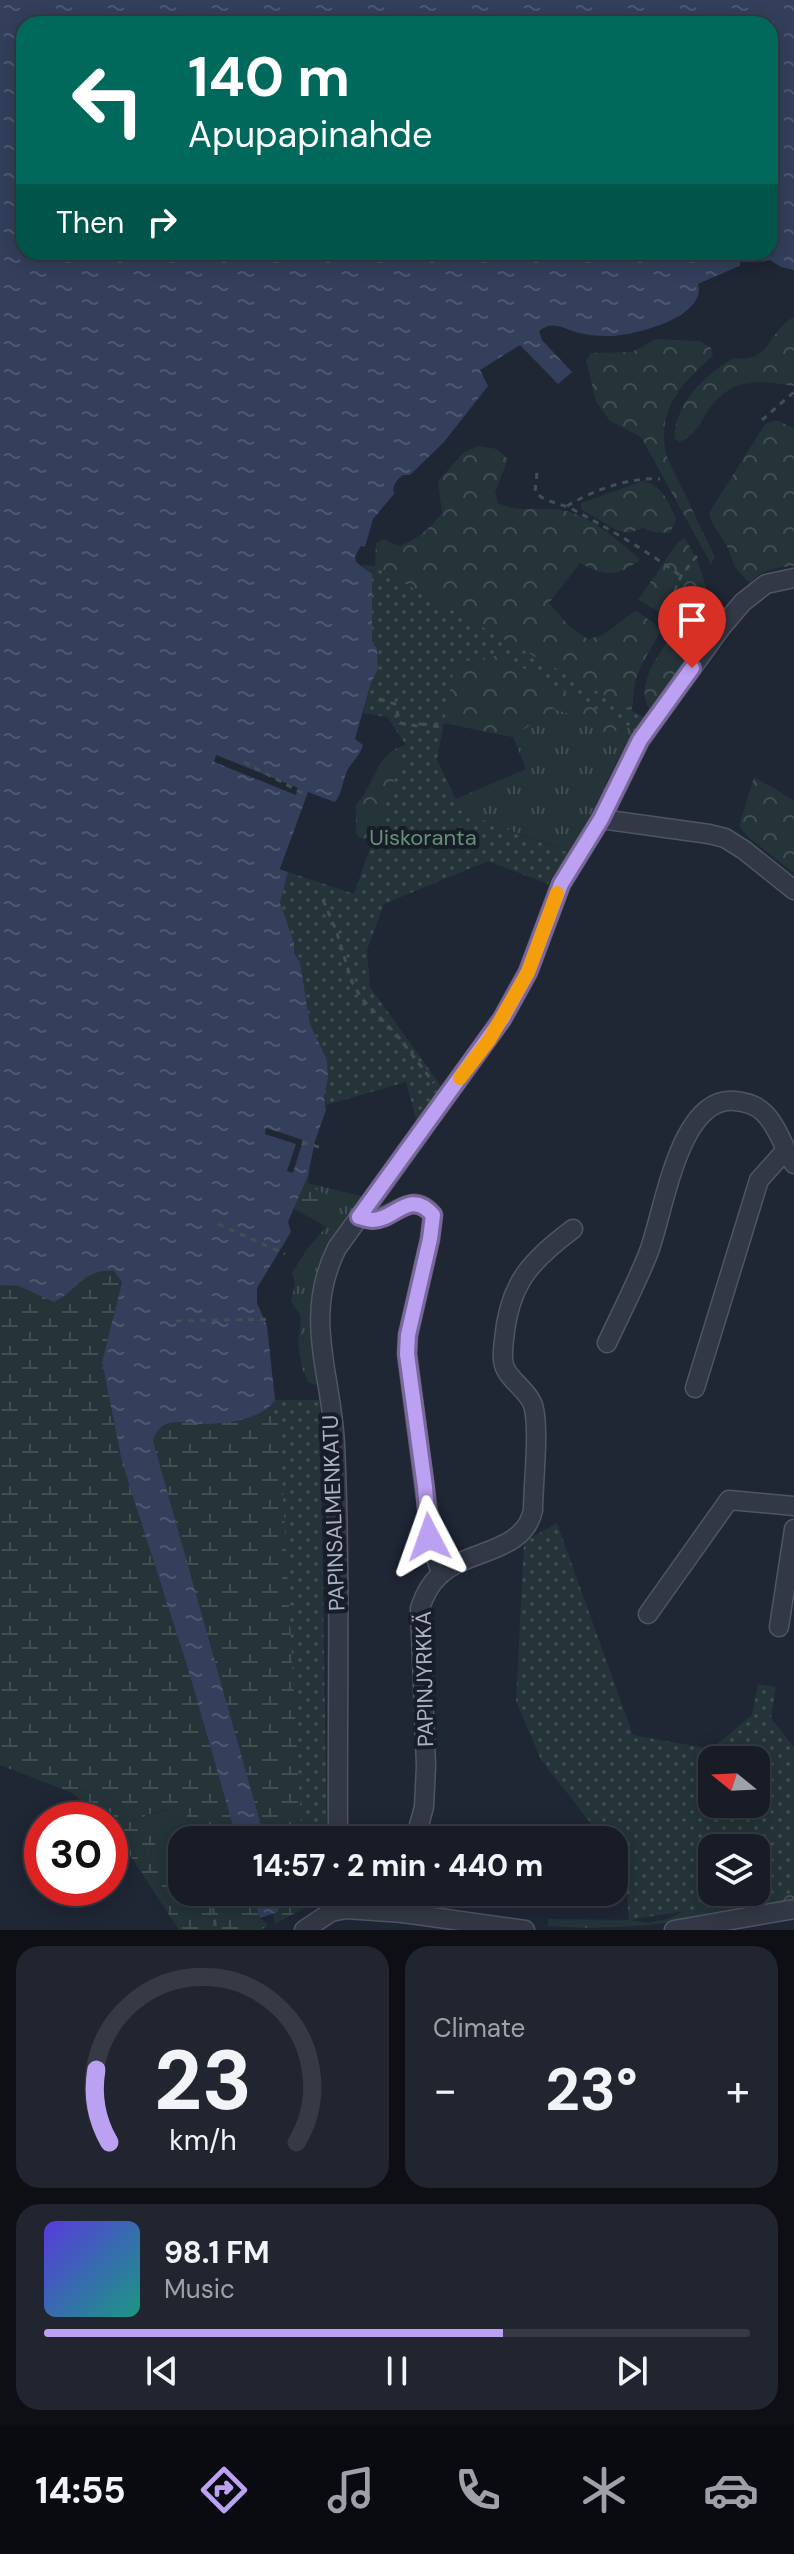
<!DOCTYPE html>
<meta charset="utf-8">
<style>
body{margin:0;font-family:"DM Sans",sans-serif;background:#20252f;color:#f1f3f6;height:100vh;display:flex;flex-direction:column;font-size:30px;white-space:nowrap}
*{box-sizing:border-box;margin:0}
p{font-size:26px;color:#9ea1a7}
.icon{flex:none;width:44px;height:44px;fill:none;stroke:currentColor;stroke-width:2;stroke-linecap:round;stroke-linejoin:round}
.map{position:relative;height:1930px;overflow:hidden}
.sheet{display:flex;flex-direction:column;gap:16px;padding:16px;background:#0d0f15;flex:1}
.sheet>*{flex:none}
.hud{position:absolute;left:16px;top:16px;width:762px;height:244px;border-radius:24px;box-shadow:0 4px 20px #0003,0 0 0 2px #363a44;background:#00695c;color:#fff;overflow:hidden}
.needle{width:52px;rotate:288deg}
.fabs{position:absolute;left:698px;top:1746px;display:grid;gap:16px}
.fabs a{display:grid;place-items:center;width:72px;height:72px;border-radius:16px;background:#171c27;box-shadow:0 4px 20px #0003,0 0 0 2px #363a44;font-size:40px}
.speed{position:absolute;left:24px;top:1802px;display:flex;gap:16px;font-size:40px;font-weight:700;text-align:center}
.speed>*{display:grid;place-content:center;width:104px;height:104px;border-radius:50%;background:#171c27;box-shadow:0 4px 20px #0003,0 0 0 2px #363a44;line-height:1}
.speed .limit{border:12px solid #d22;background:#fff;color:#111}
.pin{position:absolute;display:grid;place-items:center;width:68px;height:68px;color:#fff;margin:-82px -34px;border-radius:50% 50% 50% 0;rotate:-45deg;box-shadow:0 0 8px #0007}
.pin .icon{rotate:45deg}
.me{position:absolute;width:88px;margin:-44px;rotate:356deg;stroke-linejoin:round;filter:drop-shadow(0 0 6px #0008)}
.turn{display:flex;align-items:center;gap:28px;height:168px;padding:0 40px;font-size:36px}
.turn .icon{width:104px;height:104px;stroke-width:2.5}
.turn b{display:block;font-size:56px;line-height:68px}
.then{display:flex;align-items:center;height:76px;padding:0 40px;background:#0003;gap:16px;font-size:30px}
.big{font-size:60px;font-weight:700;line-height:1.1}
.sheet .widget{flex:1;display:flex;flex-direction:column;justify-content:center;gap:12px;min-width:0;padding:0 28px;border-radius:24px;background:#20252f}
.sheet .dial{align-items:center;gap:0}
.dial svg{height:208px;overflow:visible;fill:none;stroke:#363a44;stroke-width:7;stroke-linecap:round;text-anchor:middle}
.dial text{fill:#f1f3f6;stroke:none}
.song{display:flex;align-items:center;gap:24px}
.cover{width:96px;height:96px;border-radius:12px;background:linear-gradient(135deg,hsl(250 70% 55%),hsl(170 70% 35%))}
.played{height:8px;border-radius:4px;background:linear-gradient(90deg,#bca0f2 65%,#363a44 65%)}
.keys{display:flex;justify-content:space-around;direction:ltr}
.heat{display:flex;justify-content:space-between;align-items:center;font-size:44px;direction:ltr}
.sheet .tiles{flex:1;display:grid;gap:16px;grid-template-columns:1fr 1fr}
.widget:last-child{grid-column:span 2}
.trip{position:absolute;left:168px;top:1826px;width:460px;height:80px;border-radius:24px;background:#171c27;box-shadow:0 4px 20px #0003,0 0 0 2px #363a44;font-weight:700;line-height:80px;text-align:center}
.tabs{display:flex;height:128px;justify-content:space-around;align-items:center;background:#090b10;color:#9ea1a7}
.tabs .icon{width:56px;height:56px}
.tabs .current{color:#bca0f2}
.tabs b{font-size:36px;color:#f1f3f6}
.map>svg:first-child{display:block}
.grass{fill:url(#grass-tufts)}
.forest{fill:url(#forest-crowns)}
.wetland{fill:url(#wetland-marsh)}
.park{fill:url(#park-dots);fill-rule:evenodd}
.pitch{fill:#243438}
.water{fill:url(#water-ripples);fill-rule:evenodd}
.pier{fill:#1f2634}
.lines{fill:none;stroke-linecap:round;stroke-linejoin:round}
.street-casing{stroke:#505563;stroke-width:21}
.path{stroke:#405055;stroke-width:3;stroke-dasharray:6 6;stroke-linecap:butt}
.street{stroke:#323845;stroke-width:18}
.route-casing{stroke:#7a689d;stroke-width:20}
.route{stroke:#bca0f2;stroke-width:14}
.slow{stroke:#f59e0b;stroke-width:14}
.labels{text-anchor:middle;stroke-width:8;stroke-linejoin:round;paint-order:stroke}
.park-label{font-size:22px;fill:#659174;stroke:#181d29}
.street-label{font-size:22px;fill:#acb2c2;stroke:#181d29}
</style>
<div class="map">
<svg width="794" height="1930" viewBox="0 0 794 1930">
<defs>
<pattern id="grass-tufts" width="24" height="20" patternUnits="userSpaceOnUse" patternTransform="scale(2)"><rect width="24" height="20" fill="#243438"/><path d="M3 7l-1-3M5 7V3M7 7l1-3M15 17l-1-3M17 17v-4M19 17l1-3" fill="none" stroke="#414f53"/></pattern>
<pattern id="forest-crowns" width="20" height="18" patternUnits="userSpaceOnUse" patternTransform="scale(2)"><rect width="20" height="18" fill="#243438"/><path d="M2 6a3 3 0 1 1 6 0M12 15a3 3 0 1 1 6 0" fill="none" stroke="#414f53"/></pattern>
<pattern id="wetland-marsh" width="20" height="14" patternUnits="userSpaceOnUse" patternTransform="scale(2)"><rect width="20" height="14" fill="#243438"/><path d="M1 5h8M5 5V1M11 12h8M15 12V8" fill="none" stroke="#414f53"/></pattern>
<pattern id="park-dots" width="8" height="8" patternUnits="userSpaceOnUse" patternTransform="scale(2)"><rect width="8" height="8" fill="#243438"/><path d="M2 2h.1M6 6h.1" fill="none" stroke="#414f53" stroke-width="1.8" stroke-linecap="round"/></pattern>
<pattern id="water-ripples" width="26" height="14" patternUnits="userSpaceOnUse" patternTransform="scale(2)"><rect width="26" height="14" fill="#333f5b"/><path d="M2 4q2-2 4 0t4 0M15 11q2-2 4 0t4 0" fill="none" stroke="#4e5871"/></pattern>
</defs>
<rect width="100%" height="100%" fill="#1f2634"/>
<g class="grass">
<path d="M455,663L633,711L643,717L641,726L627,742L606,783L605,790L596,802C595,819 580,846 566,857L557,848L462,812L456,799L526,769L513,737L444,723Z"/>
<path d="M307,1183L361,1196L359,1203C349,1218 336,1233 328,1249C305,1291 311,1338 320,1383L314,1385L308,1382L302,1368L298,1343L301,1317L291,1301L295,1283L292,1273L307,1249L326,1227L315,1220L326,1195L308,1186Z"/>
<path d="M693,1902L697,1915L696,1918C646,1927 599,1930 548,1926V1919L629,1920L647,1923L668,1919L682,1912Z"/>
</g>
<g class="forest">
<path d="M794,317V386C755,379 727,378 705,416C699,427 691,438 679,442L674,438C677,400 703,377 733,358C773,363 765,333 794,317Z"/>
<path d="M656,339L700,341L711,348L713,356C681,383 655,412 667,457L715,557L711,564L641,437L610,421L596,402L586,360L591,353L632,352Z"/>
<path d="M776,420L794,428V566C778,567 760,570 750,583C728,564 736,561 724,541C717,530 712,526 709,513L765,424Z"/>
<path d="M478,446L497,449L508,459L495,492L498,503C517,512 533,508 554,509C583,510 620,540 640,560C616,577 606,577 580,563L549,603L570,627L588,639C611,635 616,622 636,611L654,623L660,632C652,647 641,663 636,679C629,706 640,726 604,735L578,712L570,714L553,709L513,737L444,723L435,719L372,574L362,565L375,566L376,543L384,539L399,546C418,539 429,529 442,513L438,481L464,452Z"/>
<path d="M643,481C664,487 668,501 676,519L670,533L653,532L643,528L629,533L616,530L581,509V503Z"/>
<path d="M685,538L698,562L717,621L649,709C633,680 665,650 677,625L675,621L638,600L678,542Z"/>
<path d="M406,745L378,840L360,838L356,833V805C374,786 376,751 406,745Z"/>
<path d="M754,777L794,800V873L748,837L739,826Z"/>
<path d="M794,1869V1899L697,1915L693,1902L712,1892H756Z"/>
</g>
<g class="wetland">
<path d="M74,1097L122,1282L102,1363L122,1462L188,1669L237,1840H197L182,1805L144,1816L185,1909L220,1896L219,1892H253L260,1918L268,1925L261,1930H179L110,1825V1820H104L72,1793L0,1765V1166Z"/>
<path d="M309,1170L308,1186L327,1195L315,1220L295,1210L291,1204Z"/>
<path d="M275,1392L272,1405L281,1425L305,1840H252L143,1410Z"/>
<path d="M269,1892H308V1906L275,1924Z"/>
</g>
<g class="park">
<path d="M362,565L375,567L643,717L633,730L500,655L455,663L437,760L462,812L569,853L548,884L488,861L384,904L367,950L370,987L441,1086L416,1120L406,1082L326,1105L324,1097L328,1078L327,1060L310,1024L300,962L294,953V943L280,902L288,872L354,894L406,745L387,717L363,713L371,683L378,669L377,648L372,643V574Z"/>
<path d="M275,1400H320L327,1840H302L279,1424L268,1408Z"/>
<path d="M557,1523L633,1735L711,1749L752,1715L758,1684L776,1687L771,1718L794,1747V1893L629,1920L625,1866L614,1853V1840H604L541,1760L516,1701L524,1542ZM712,1760H756V1804H712ZM712,1848H756V1892H712Z"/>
</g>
<path class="pitch" d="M182,1805L197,1840H182V1892H219L220,1896L185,1910L143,1817Z"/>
<g class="water">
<path d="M0,0H794V270L781,267L770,260L740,266L698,284C708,318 628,338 604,336C596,336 587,335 579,333C565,330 554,319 539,331L542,340L572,372L558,384L520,345L480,370L488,386L444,442L410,475H403C396,481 392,485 394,494L373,519L365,547L361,546L355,556L356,562L372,574V643L377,648L378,669L371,683L355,739L363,745C360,755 354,760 348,769C342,780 343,792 335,802L309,793L280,869L288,872L280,902L294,943V953L300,962L310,1024L327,1060L328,1078L324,1097L326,1110L315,1141L308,1175L288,1222L291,1232L257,1288V1303L267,1326L275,1400C261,1420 226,1424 203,1424C191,1424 175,1419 164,1425C158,1428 155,1435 153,1441L265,1840H237L188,1669L122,1462L102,1362L122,1282L114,1271C82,1269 79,1290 54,1302L19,1286L0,1285ZM24,24H770V252H24Z"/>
<path d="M252,1892H279L278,1912L260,1918Z"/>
</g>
<g class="pier">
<path d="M741,252H759L762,266L741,270L700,289L698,284L740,266Z"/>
<path d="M216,755L298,788L296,795L214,762Z"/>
<path d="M308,792L330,801L328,804L311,797L285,871L280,869Z"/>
<path d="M266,1128L303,1140L293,1173L287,1171L296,1144L265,1134Z"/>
</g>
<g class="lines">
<g class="street-casing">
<g id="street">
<path d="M601,819L709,834L725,838L744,850L794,890"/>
<path d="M359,1217C367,1218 372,1220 379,1218C399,1213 413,1191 433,1215L430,1239L408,1335L407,1354L428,1513L429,1537L441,1573"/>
<path d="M607,1343C621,1313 636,1284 648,1254C664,1214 678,1095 735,1101C745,1102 756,1105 763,1112C777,1124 784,1149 794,1164"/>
<path d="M695,1388L759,1180L785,1151"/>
<path d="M648,1614L729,1500L794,1506"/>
<path d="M779,1627L794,1529"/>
<path d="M338,1840C337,1709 341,1576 335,1445C332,1375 302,1317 337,1248L502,1019L528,972L561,884L601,819L640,740L720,629L743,602L766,584L794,578"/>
<path d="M415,1840L424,1807L426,1766L420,1608C424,1596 429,1585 439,1576C466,1549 524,1554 533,1510C533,1484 540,1428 533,1405C528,1391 513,1383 506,1370C501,1361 503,1350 504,1340C509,1284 530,1261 573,1229"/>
<path d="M331,1912L335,1892"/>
<path d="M403,1913L406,1892"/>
<path d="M304,1930L331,1912L346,1909L403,1913L525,1930"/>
<path d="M674,1930L794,1909"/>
</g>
</g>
<g class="path">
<path d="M762,420L794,392"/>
<path d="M537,473L535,492C546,503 561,503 574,510C611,530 647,551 681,576"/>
<path d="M567,506C594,490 629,477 660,479"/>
<path d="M660,624L681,576L699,553"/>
<path d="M379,699L395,704L400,723L422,727L423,724L444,728"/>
<path d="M244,762L304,794"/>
<path d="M323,900L336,930L352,982L362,999L396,1034L434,1083"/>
<path d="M302,1142L319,1147"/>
<path d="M218,1224L285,1254"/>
<path d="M176,1321L272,1319"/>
<path d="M211,1896L216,1930"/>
</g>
<use href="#street" class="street"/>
</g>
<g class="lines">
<g class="route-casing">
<path id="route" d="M429,1537L425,1487L407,1354L408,1335L430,1239L433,1215C409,1188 395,1220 373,1220C368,1220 364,1218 359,1217L502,1019L528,972L561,884L601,819L640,740L692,668"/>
</g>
<use href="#route" class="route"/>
<path class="slow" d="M460,1078L489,1040L528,972L557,893"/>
</g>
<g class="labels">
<g class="park-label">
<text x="423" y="845">Uiskoranta</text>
</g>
<g class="street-label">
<text transform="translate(333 1513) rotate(-92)" y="8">PAPINSALMENKATU</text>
<text transform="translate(424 1679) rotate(-91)" y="8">PAPINJYRKKÄ</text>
</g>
</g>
</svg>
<div class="fabs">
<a><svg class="needle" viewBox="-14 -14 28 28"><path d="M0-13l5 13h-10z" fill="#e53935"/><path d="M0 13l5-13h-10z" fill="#9ea1a7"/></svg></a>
<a><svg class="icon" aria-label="layers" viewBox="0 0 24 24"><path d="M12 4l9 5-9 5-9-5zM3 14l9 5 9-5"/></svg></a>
</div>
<div class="speed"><div class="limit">30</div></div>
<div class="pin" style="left:692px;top:668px;background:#d93025"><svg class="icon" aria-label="arrive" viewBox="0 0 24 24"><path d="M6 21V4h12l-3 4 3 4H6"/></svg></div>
<svg class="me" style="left:429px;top:1537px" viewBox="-20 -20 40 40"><path d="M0-17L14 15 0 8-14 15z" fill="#bca0f2" stroke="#fff" stroke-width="4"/></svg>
<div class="trip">14:57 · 2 min · 440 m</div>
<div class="hud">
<div class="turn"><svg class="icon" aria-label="left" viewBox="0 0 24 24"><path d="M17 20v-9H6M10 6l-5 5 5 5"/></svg><div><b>140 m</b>Apupapinahde</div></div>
<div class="then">Then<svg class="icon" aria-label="right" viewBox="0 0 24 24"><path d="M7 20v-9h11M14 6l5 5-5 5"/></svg></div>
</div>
</div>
<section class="sheet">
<div class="tiles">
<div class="widget dial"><svg viewBox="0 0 100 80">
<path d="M14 69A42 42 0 1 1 86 69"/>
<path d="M14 69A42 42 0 0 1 9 41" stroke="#bca0f2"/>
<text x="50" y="56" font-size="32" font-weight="700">23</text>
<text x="50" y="72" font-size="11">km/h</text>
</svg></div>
<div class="widget"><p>Climate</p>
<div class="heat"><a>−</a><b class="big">23°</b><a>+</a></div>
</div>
<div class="widget">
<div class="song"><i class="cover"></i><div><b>98.1 FM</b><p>Music</p></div></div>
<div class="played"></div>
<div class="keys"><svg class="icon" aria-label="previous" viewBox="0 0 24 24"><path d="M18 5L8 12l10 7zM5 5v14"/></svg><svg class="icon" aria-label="pause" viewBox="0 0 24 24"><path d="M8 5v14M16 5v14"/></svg><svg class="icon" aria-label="next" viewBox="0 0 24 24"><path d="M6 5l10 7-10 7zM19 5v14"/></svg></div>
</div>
</div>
</section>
<nav class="tabs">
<b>14:55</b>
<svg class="icon current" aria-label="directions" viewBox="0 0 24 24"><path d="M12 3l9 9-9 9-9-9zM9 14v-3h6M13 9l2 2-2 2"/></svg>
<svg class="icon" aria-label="music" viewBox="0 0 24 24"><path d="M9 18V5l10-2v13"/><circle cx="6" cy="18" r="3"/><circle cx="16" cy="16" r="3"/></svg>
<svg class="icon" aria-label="phone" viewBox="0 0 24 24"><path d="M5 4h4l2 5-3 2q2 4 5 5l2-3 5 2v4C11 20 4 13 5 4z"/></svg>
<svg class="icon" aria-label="climate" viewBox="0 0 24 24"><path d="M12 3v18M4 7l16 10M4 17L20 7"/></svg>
<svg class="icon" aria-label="car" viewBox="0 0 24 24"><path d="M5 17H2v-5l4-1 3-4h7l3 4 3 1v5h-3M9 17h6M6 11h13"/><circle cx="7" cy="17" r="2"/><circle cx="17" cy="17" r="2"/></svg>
</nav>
